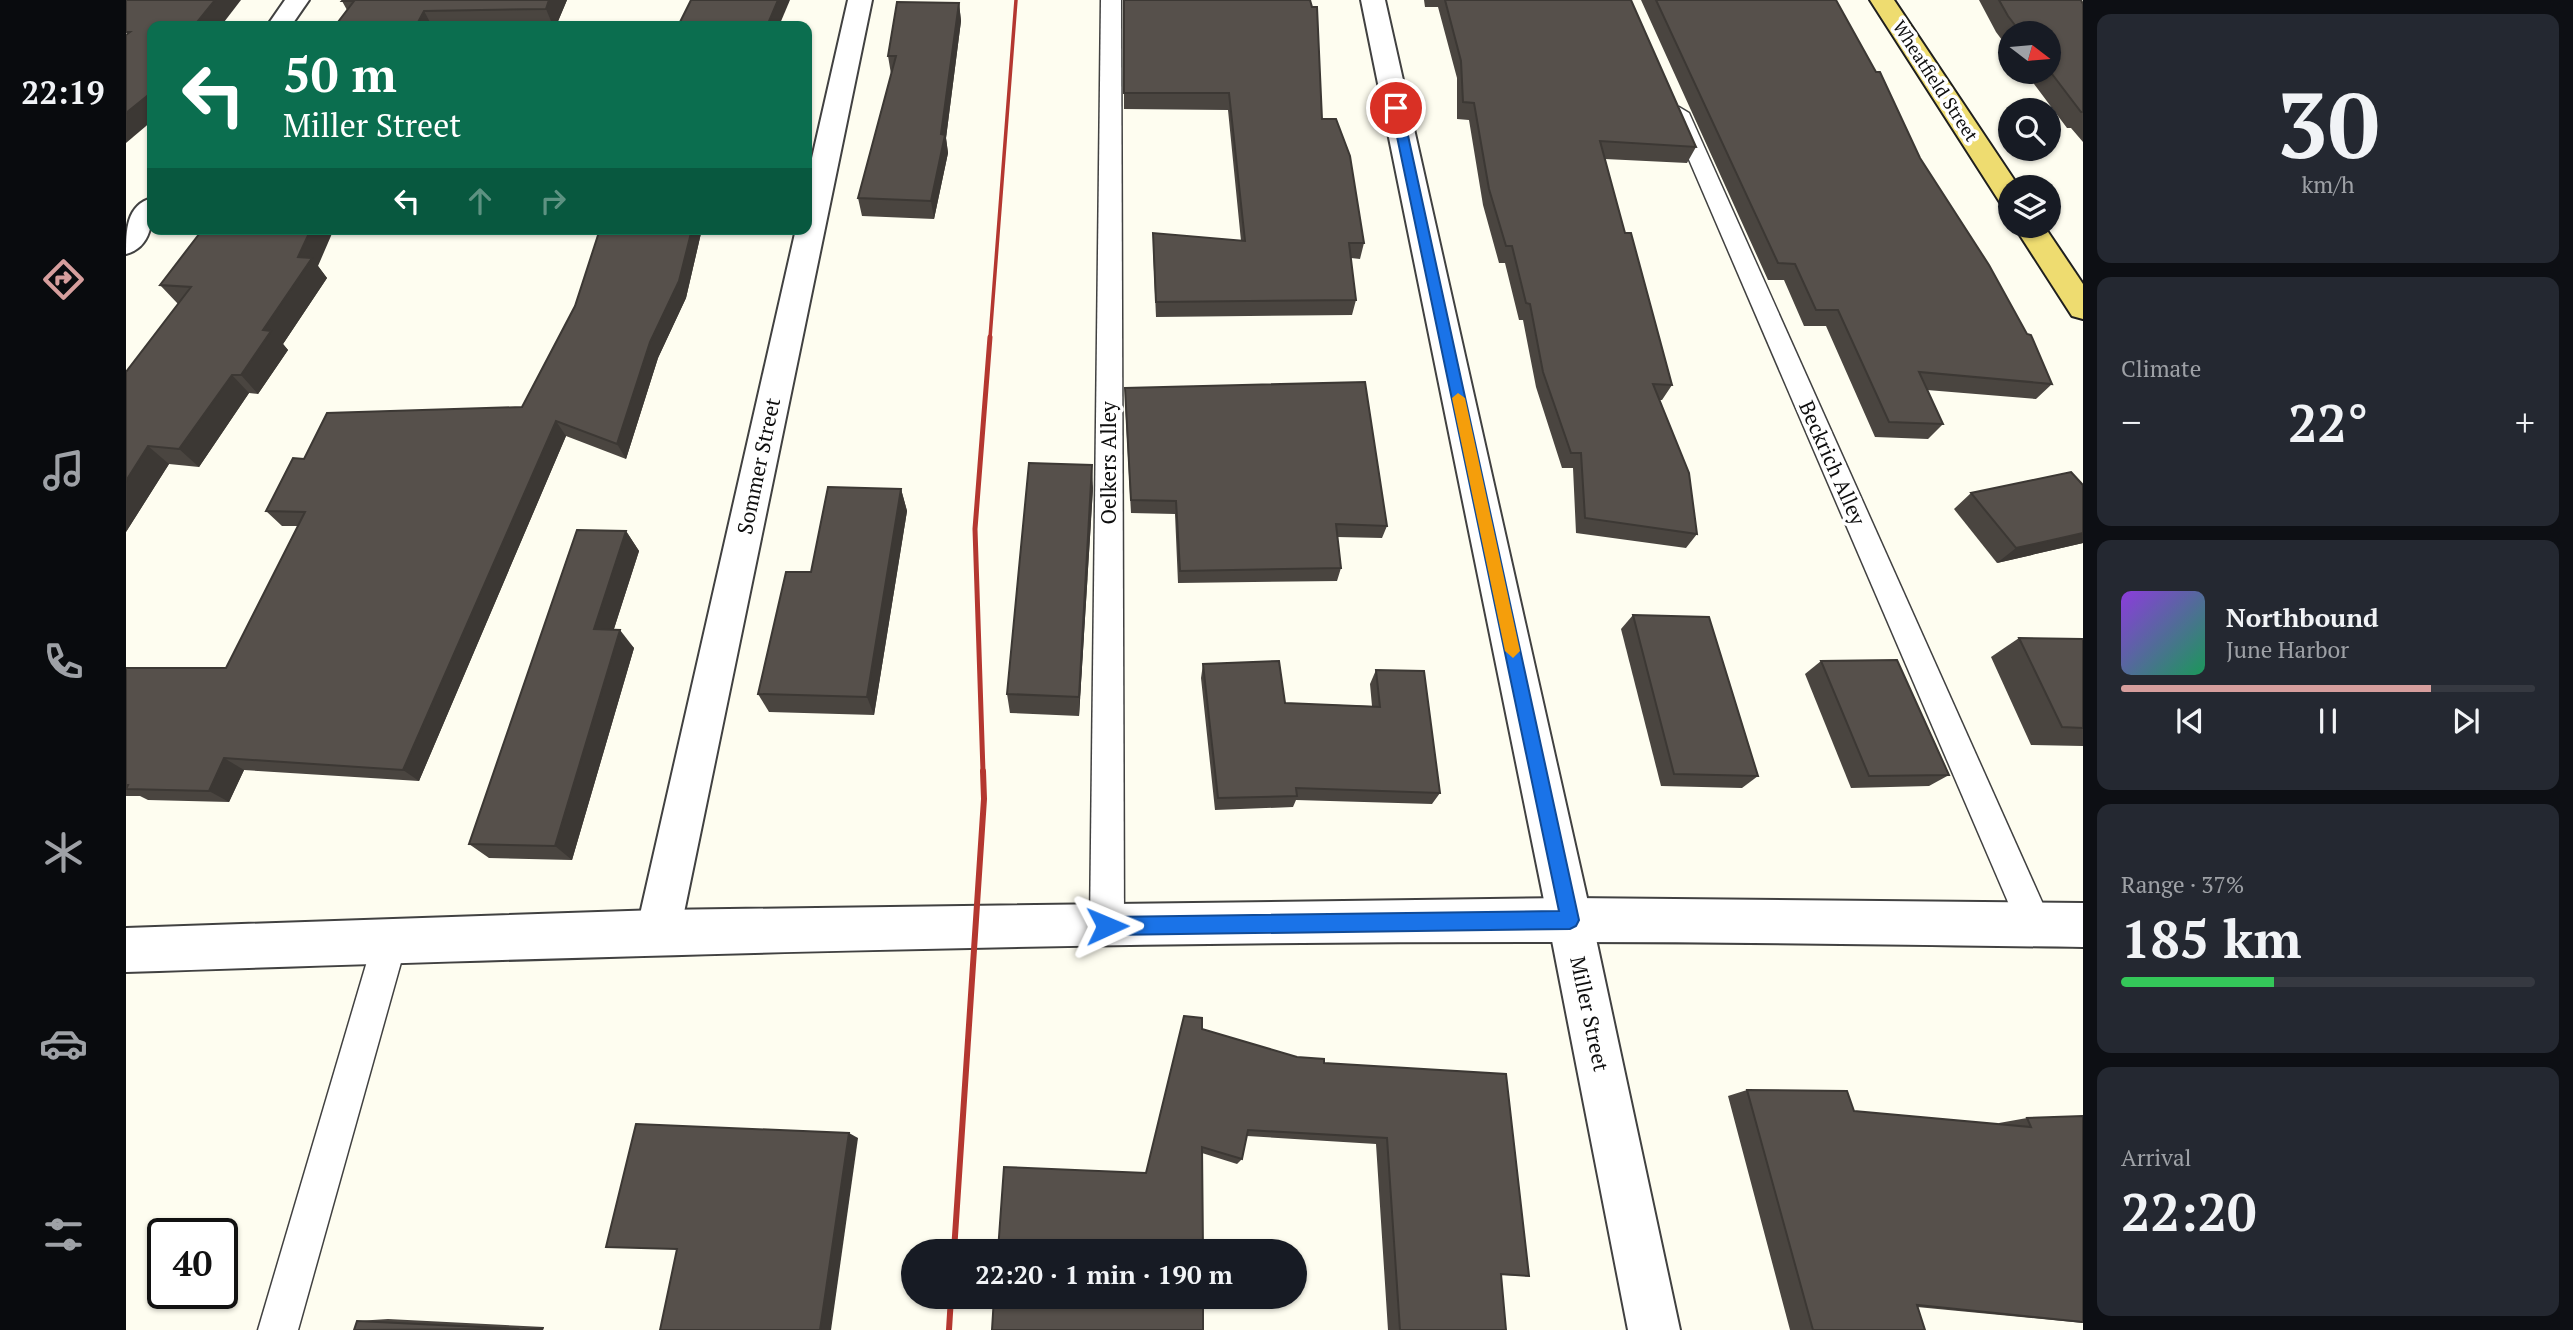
<!DOCTYPE html>
<meta charset="utf-8">
<style>
body{margin:0;font-family:"PT Serif",serif;background:#242831;color:#f1f3f6;height:100vh;display:flex;flex-direction:column;font-size:26px;white-space:nowrap}
*{box-sizing:border-box;margin:0}
p{font-size:23px;color:#9ea1a6}
.icon{flex:none;width:38px;height:38px;fill:none;stroke:currentColor;stroke-width:2;stroke-linecap:round;stroke-linejoin:round}
.map{position:relative;flex:1;overflow:hidden}
.sheet{display:flex;flex-direction:column;gap:14px;padding:14px;background:#0d0f14;width:490px}
.sheet>*{flex:none}
.top-card{position:absolute;left:21px;top:21px;width:665px;height:214px;border-radius:14px;box-shadow:0 2px 5px #0004;background:#0b6e4f;color:#fff;overflow:hidden}
.needle{width:46px;rotate:106deg}
.controls{position:absolute;left:1872px;top:21px;display:grid;gap:14px}
.controls a{display:grid;place-items:center;width:63px;height:63px;border-radius:50%;background:#171b24;box-shadow:0 2px 5px #0004;font-size:35px}
.speed{position:absolute;left:21px;top:1218px;display:flex;gap:14px;font-size:35px;font-weight:700;text-align:center}
.speed>*{display:grid;place-content:center;width:91px;height:91px;border-radius:50%;background:#171b24;box-shadow:0 2px 5px #0004;line-height:1}
.speed .limit{border:4px solid #111;border-radius:10px;background:#fff;color:#111}
.pin{position:absolute;display:grid;place-items:center;width:60px;height:60px;color:#fff;margin:-30px;border:4px solid #fff;border-radius:50%;box-shadow:0 2px 7px #0007}
.me{position:absolute;width:77px;margin:-38px;rotate:89deg;stroke-linejoin:round;filter:drop-shadow(0 0 5px #0008)}
.turn{display:flex;align-items:center;gap:24px;height:147px;padding:0 21px;font-size:32px}
.turn .icon{width:91px;height:91px;stroke-width:2.5}
.turn b{display:block;font-size:49px;line-height:60px}
.lanes{display:flex;align-items:center;height:66px;padding:0 21px;background:#0003;justify-content:center;gap:35px;direction:ltr}
.lanes .off{opacity:.35}
.big{font-size:52px;font-weight:600;line-height:1.1}
.sheet .widget{flex:1;display:flex;flex-direction:column;justify-content:center;gap:10px;min-width:0;padding:0 24px;border-radius:14px;background:#242831}
.sheet .dial{align-items:center;gap:0}
.dial b{font-size:91px;line-height:1}
.song{display:flex;align-items:center;gap:21px}
.cover{width:84px;height:84px;border-radius:10px;background:linear-gradient(135deg,hsl(270 70% 55%),hsl(150 70% 35%))}
.played{height:7px;border-radius:4px;background:linear-gradient(90deg,#d69e9d 75%,#363941 75%)}
.keys{display:flex;justify-content:space-around;direction:ltr}
.heat{display:flex;justify-content:space-between;align-items:center;font-size:38px;direction:ltr}
.charge{height:10px;border-radius:5px;background:linear-gradient(90deg,#34c759 37%,#363941 0)}
.trip{position:absolute;left:775px;top:1239px;width:406px;height:70px;border-radius:35px;background:#171b24;box-shadow:0 2px 5px #0004;font-weight:600;line-height:70px;text-align:center}
main{display:flex;flex:1;min-height:0}
.tabs{display:flex;flex-direction:column;width:126px;justify-content:space-around;align-items:center;background:#090b0e;color:#9ea1a6}
.tabs .icon{width:49px;height:49px}
.tabs .current{color:#d69e9d}
.tabs b{font-size:32px;color:#f1f3f6}
.map>svg:first-child{display:block}
.lines{fill:none;stroke-linecap:round;stroke-linejoin:round}
.service-casing{stroke:#414141;stroke-width:3}
.minor-casing{stroke:#414141;stroke-width:4}
.tertiary-casing{stroke:#414141;stroke-width:4}
.primary-casing{stroke:#1f1f1f;stroke-width:4}
.service{fill:#fff;fill-rule:evenodd}
.minor{fill:#fff;fill-rule:evenodd}
.tertiary{fill:#fff;fill-rule:evenodd}
.primary{fill:#eedc70;fill-rule:evenodd}
.rail-far2{stroke:#b43730;stroke-width:3.5}
.rail-far1{stroke:#b43730;stroke-width:5}
.rail{stroke:#b43730;stroke-width:6}
.wall{fill:#4a4540}
.shaded-wall{fill:#3c3834}
.building{fill:#56504b;stroke:#3c3834;stroke-width:2}
.route{fill:#1a73e8;stroke:#114b97;stroke-width:2}
.slow{fill:#f59e0b}
.labels{text-anchor:middle;stroke-width:7;stroke-linejoin:round;paint-order:stroke}
.far-street-label{font-size:18px;fill:#0e0e0e;stroke:#fff}
.street-label{font-size:21px;fill:#0e0e0e;stroke:#fff}
</style>
<main>
<nav class="tabs">
<b>22:19</b>
<svg class="icon current" aria-label="directions" viewBox="0 0 24 24"><path d="M12 3l9 9-9 9-9-9zM9 14v-3h6M13 9l2 2-2 2"/></svg>
<svg class="icon" aria-label="music" viewBox="0 0 24 24"><path d="M9 18V5l10-2v13"/><circle cx="6" cy="18" r="3"/><circle cx="16" cy="16" r="3"/></svg>
<svg class="icon" aria-label="phone" viewBox="0 0 24 24"><path d="M5 4h4l2 5-3 2q2 4 5 5l2-3 5 2v4C11 20 4 13 5 4z"/></svg>
<svg class="icon" aria-label="climate" viewBox="0 0 24 24"><path d="M12 3v18M4 7l16 10M4 17L20 7"/></svg>
<svg class="icon" aria-label="car" viewBox="0 0 24 24"><path d="M5 17H2v-5l4-1 3-4h7l3 4 3 1v5h-3M9 17h6M6 11h13"/><circle cx="7" cy="17" r="2"/><circle cx="17" cy="17" r="2"/></svg>
<svg class="icon" aria-label="filters" viewBox="0 0 24 24"><path d="M4 7h16M4 17h16"/><circle cx="9" cy="7" r="2"/><circle cx="15" cy="17" r="2"/></svg>
</nav>
<div class="map">
<svg width="1957" height="1330" viewBox="0 0 1957 1330">
<rect width="100%" height="100%" fill="#fefdf0"/>
<g class="lines">
<g class="service-casing">
<g id="service">
<path d="M975,0H995L998,926L993,938L981,943L969,938L964,926Z"/>
<path d="M1553,107L1563,113L1921,913L1926,925L1921,937L1909,942L1897,937L1543,113Z"/>
<path d="M264,924L276,929L281,941L172,1330H132L247,941L252,929Z"/>
</g>
</g>
<g class="minor-casing">
<g id="minor">
<path d="M159,0H183L165,26H141Z"/>
<path d="M722,0H746L554,932L548,947L532,954L516,947L510,932L670,229H681V180Z"/>
<path d="M1235,0H1259L1466,920L1554,1330H1502L1422,920Z"/>
<path d="M26,198C27,220 26,247 0,254C0,231 0,205 26,198Z"/>
</g>
</g>
<g class="tertiary-casing">
<path id="tertiary" d="M1444,898L1957,903V947C1787,945 1616,942 1446,942C964,941 482,956 0,972V928L532,910Z"/>
</g>
<g class="primary-casing">
<g id="primary">
<path d="M1744,0H1768L1893,187H1885V206L1875,204Z"/>
<path d="M1888,226H1918L1957,284V319L1946,316Z"/>
</g>
</g>
<use href="#service" class="service"/>
<use href="#minor" class="minor"/>
<use href="#tertiary" class="tertiary"/>
<use href="#primary" class="primary"/>
<path class="rail-far2" d="M864,338L890,0"/>
<path class="rail-far1" d="M857,772L849,529L864,337"/>
<g class="rail">
<path d="M828,1251L858,799L857,771"/>
<path d="M823,1330L825,1297"/>
</g>
</g>
<g class="wall">
<path d="M217,0H441L430,26H209L221,10L216,1Z"/>
<path d="M998,0L1196,119L1238,243L1234,259L1225,258L1230,300L1226,315L1030,317L1027,249V233L1115,241L1102,110L998,109Z"/>
<path d="M1298,0H1505L1570,147L1561,163L1479,159L1499,233L1546,385L1536,400H1534L1571,534L1560,548L1450,533L1447,468H1436L1410,387L1397,320H1393L1379,263H1373L1357,205L1343,120L1331,119V78L1312,7H1299Z"/>
<path d="M1515,0H1710L1794,158L1926,384L1910,399L1801,390L1817,424L1802,439L1749,437L1700,326H1678L1658,280H1642Z"/>
<path d="M1853,0H1955L1957,4V142L1945,128H1941L1899,72H1923V33H1885V52L1870,32Z"/>
<path d="M833,3L835,21L820,138L822,153L808,219L736,216L732,198L765,74L762,56Z"/>
<path d="M474,229H576L560,298L532,358L500,459L440,436L293,781L118,770L103,802L22,800L14,796H0V668H100L172,526H156L140,511L178,459L396,407L449,306Z"/>
<path d="M192,266L201,278L157,344L162,350L132,394L123,393L73,467L43,464L0,532L52,304L34,285Z"/>
<path d="M999,388L1261,526L1256,538L1211,537L1215,568L1211,581L1052,583L1049,514L1005,513L999,402Z"/>
<path d="M1957,485V543L1871,563L1828,509L1845,493Z"/>
<path d="M967,488L953,716L884,713L881,694Z"/>
<path d="M775,489L781,511L748,715L643,712L632,694L685,572Z"/>
<path d="M500,531L513,551L488,629L508,648L446,860L363,858L343,844Z"/>
<path d="M1507,615L1632,776L1616,788L1535,786L1495,629Z"/>
<path d="M1893,638L1957,639V746L1905,745L1865,657Z"/>
<path d="M1695,661L1823,775L1803,786L1725,788L1679,674Z"/>
<path d="M1077,664L1159,703L1246,706L1244,684L1250,670L1314,793L1306,804L1170,800L1167,807L1089,810L1075,678Z"/>
<path d="M1058,1016L1076,1029L1171,1057L1198,1063L1403,1276L1375,1275L1380,1330H1262L1250,1144L1121,1136L1116,1159L1111,1164L1076,1153L1020,1173Z"/>
<path d="M1621,1090L1728,1111L1873,1124V1123L1901,1118L1957,1116V1323L1791,1307L1799,1330H1664L1602,1096Z"/>
<path d="M262,1319L418,1327L417,1330H228L231,1321Z"/>
</g>
<g class="shaded-wall">
<path d="M89,0H115L95,26H68Z"/>
<path d="M423,0H441L430,26H427L420,9Z"/>
<path d="M652,0H664L653,26H641Z"/>
<path d="M833,3L835,21L820,138L822,153L808,219L805,201Z"/>
<path d="M298,11L306,26H290Z"/>
<path d="M26,92V121L0,143V113Z"/>
<path d="M185,229H208L192,266L201,278L157,344L162,350L132,394L115,375Z"/>
<path d="M566,229H576L560,298L532,358L500,459L491,444L524,342Z"/>
<path d="M106,375L123,393L73,467L53,449Z"/>
<path d="M430,421L440,436L293,781L277,770Z"/>
<path d="M22,446L43,464L0,532V481Z"/>
<path d="M966,465L967,488L953,716V697Z"/>
<path d="M775,489L781,511L748,715L741,697Z"/>
<path d="M500,531L513,551L482,647L468,629Z"/>
<path d="M1957,533V543L1871,563L1890,548Z"/>
<path d="M494,630L508,648L446,860L429,846Z"/>
<path d="M98,758L118,770L103,802L83,791Z"/>
<path d="M723,1133L732,1138L705,1330H694Z"/>
<path d="M418,1327L417,1330H393V1329Z"/>
</g>
<g class="building">
<path d="M0,0H89L68,26H26V92L0,113V35L4,32H0Z"/>
<path d="M217,0H423L420,9L298,11L290,26H209L228,1H216Z"/>
<path d="M565,0H652L641,26H552Z"/>
<path d="M998,0H1184L1186,7H1191L1196,119H1210L1224,156L1238,243H1223L1230,300L1030,302L1027,233L1119,241L1103,93H998Z"/>
<path d="M1319,0H1505L1570,147L1474,141L1499,233H1505L1546,385L1527,384L1563,473L1571,534L1459,518L1455,453H1445L1417,372L1404,304L1400,303L1386,246H1380L1363,189L1348,103L1337,102L1335,61Z"/>
<path d="M1530,0H1710L1750,72H1754L1794,158L1863,265L1901,334L1905,335L1926,384L1793,372L1817,424L1763,422L1712,310H1690L1669,264L1652,263Z"/>
<path d="M1873,0H1955L1957,4V112H1955L1923,70V33H1895L1882,16Z"/>
<path d="M771,2L833,3L815,134L819,135L805,201L732,198L770,56H762Z"/>
<path d="M77,229H185L172,257L186,258L137,330L145,331L115,375H106L53,449L22,446L0,481V372L65,287L34,285Z"/>
<path d="M474,229H566L553,281L524,342L491,444L430,421L277,770L98,758L83,791L0,789L2,785H0V668H100L179,512L140,511L167,458L178,459L201,413L396,407L449,306Z"/>
<path d="M1239,382L1261,526L1210,524L1215,568L1054,571L1050,501L1005,500L999,388Z"/>
<path d="M903,463L966,465L953,697L881,694Z"/>
<path d="M1945,472L1957,485V533L1890,548L1845,493Z"/>
<path d="M702,487L775,489L741,697L632,694L660,572H685Z"/>
<path d="M451,530L500,531L468,629L494,630L429,846L343,844Z"/>
<path d="M1507,615L1583,617L1632,776L1548,774Z"/>
<path d="M1893,638L1957,639V728L1936,727Z"/>
<path d="M1771,660L1823,775L1743,776L1695,661Z"/>
<path d="M1153,661L1159,703L1254,707L1250,670L1298,671L1314,793L1170,788L1171,796L1092,798L1077,664Z"/>
<path d="M1058,1016L1076,1018V1029L1171,1057L1198,1059V1063L1380,1074L1403,1276L1375,1274L1380,1330H1274L1261,1138L1122,1130L1116,1159L1076,1147L1077,1251H872L878,1167L1020,1173Z"/>
<path d="M1621,1090L1721,1091L1728,1111L1905,1127L1901,1118L1957,1116V1322L1791,1305L1799,1330H1687Z"/>
<path d="M510,1124L723,1133L694,1330H534L551,1249L480,1247Z"/>
<path d="M868,1297H1077V1330H866Z"/>
<path d="M231,1321L393,1329L228,1330Z"/>
</g>
<path class="route" d="M1270,105L1276,108L1453,920L1450,926L1444,929L981,935L975,933L972,926L975,920L981,917L1433,911L1265,108Z"/>
<path class="slow" d="M1332,393L1339,398L1394,651L1387,658L1379,651L1326,398Z"/>
<g class="labels">
<g class="far-street-label">
<text transform="translate(1809 81) rotate(57)" y="6">Wheatfield Street</text>
</g>
<g class="street-label">
<text transform="translate(983 463) rotate(-90)" y="7">Oelkers Alley</text>
<text transform="translate(1706 463) rotate(66)" y="7">Beckrich Alley</text>
<text transform="translate(633 466) rotate(-78)" y="7">Sommer Street</text>
<text transform="translate(1463 1014) rotate(78)" y="7">Miller Street</text>
</g>
</g>
</svg>
<div class="controls">
<a><svg class="needle" viewBox="-14 -14 28 28"><path d="M0-13l5 13h-10z" fill="#e53935"/><path d="M0 13l5-13h-10z" fill="#9ea1a6"/></svg></a>
<a><svg class="icon" aria-label="search" viewBox="0 0 24 24"><circle cx="10" cy="10" r="6"/><path d="M15 15l6 6"/></svg></a>
<a><svg class="icon" aria-label="layers" viewBox="0 0 24 24"><path d="M12 4l9 5-9 5-9-5zM3 14l9 5 9-5"/></svg></a>
</div>
<div class="speed"><div class="limit">40</div></div>
<div class="pin" style="left:1270px;top:108px;background:#d93025"><svg class="icon" aria-label="arrive" viewBox="0 0 24 24"><path d="M6 21V4h12l-3 4 3 4H6"/></svg></div>
<svg class="me" style="left:981px;top:926px" viewBox="-20 -20 40 40"><path d="M0-17L14 15 0 8-14 15z" fill="#1a73e8" stroke="#fff" stroke-width="4"/></svg>
<div class="trip">22:20 · 1 min · 190 m</div>
<div class="top-card">
<div class="turn"><svg class="icon" aria-label="left" viewBox="0 0 24 24"><path d="M17 20v-9H6M10 6l-5 5 5 5"/></svg><div><b>50 m</b>Miller Street</div></div>
<div class="lanes"><svg class="icon" aria-label="left" viewBox="0 0 24 24"><path d="M17 20v-9H6M10 6l-5 5 5 5"/></svg><svg class="icon off" aria-label="ahead" viewBox="0 0 24 24"><path d="M12 20V5M6 11l6-6 6 6"/></svg><svg class="icon off" aria-label="right" viewBox="0 0 24 24"><path d="M7 20v-9h11M14 6l5 5-5 5"/></svg></div>
</div>
</div>
<section class="sheet">
<div class="widget dial"><b>30</b><p>km/h</p></div>
<div class="widget"><p>Climate</p>
<div class="heat"><a>−</a><b class="big">22°</b><a>+</a></div>
</div>
<div class="widget">
<div class="song"><i class="cover"></i><div><b>Northbound</b><p>June Harbor</p></div></div>
<div class="played"></div>
<div class="keys"><svg class="icon" aria-label="previous" viewBox="0 0 24 24"><path d="M18 5L8 12l10 7zM5 5v14"/></svg><svg class="icon" aria-label="pause" viewBox="0 0 24 24"><path d="M8 5v14M16 5v14"/></svg><svg class="icon" aria-label="next" viewBox="0 0 24 24"><path d="M6 5l10 7-10 7zM19 5v14"/></svg></div>
</div>
<div class="widget"><p>Range · 37%</p><b class="big">185 km</b><div class="charge"></div></div>
<div class="widget"><p>Arrival</p><b class="big">22:20</b></div>
</section>
</main>
